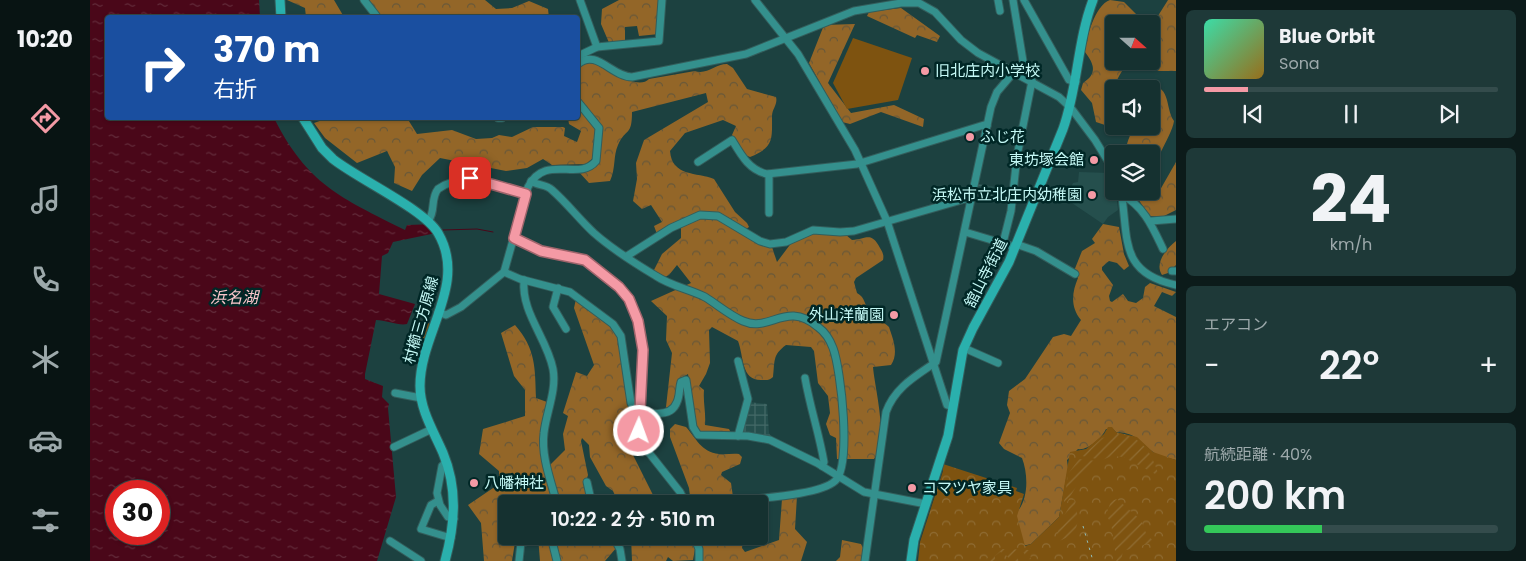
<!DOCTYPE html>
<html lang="ja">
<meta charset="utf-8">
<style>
body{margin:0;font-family:Poppins,"Noto Sans JP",sans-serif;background:#1e3938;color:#f1f3f6;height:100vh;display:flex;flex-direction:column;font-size:19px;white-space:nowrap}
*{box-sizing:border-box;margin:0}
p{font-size:16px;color:#9da9ab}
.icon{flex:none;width:28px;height:28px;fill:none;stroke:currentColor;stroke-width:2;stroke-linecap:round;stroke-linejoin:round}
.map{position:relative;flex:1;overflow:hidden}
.drawer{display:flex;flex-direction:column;gap:10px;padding:10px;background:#0c1b1a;width:350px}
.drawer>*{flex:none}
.guide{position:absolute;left:15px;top:15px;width:475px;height:105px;border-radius:5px;box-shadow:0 1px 4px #0004,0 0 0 1px #344c4c;background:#1a4fa0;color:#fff;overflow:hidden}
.needle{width:32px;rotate:111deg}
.fabs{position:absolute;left:1015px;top:15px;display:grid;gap:10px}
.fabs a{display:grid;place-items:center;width:55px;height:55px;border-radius:5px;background:#153130;box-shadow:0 1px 4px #0004,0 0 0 1px #344c4c;font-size:25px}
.speed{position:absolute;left:15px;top:480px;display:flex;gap:10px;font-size:25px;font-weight:700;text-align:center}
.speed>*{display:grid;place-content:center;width:65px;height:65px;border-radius:50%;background:#153130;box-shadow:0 1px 4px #0004,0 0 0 1px #344c4c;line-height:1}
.speed .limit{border:8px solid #d22;background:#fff;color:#111}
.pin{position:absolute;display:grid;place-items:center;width:42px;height:42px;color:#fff;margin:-21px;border-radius:10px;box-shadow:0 2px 8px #0006}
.me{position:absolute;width:55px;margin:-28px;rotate:2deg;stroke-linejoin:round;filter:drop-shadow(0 0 4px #0008)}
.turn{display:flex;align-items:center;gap:18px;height:105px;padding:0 25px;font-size:22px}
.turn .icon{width:65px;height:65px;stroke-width:2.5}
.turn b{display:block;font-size:35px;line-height:42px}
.big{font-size:38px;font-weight:600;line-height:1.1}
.drawer .card{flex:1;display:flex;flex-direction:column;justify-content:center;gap:8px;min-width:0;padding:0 18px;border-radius:8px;background:#1e3938}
.drawer .dial{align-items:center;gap:0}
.dial b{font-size:65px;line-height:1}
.song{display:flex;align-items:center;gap:15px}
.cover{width:60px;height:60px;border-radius:8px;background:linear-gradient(135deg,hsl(160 70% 55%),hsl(40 70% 35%))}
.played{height:5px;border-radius:2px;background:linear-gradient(90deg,#f49aa5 15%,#344c4c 15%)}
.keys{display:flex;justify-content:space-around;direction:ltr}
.heat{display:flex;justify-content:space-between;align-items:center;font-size:28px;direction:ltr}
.charge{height:8px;border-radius:4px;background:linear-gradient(90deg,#34c759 40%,#344c4c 0)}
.trip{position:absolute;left:408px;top:495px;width:270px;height:50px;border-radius:5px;background:#153130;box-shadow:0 1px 4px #0004,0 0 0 1px #344c4c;font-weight:600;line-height:50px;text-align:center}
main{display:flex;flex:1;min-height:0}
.tabs{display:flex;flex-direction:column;width:90px;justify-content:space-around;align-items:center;background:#081413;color:#9da9ab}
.tabs .icon{width:35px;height:35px}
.tabs .active{color:#f49aa5}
.tabs b{font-size:22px;color:#f1f3f6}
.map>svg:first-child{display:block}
.built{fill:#254f4d}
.industrial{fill:url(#industrial-grid)}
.forest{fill:url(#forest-crowns)}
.park{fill:url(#park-crowns)}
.garden{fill:url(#garden-furrows)}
.pitch{fill:#7e5310}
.water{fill:url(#water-ripples);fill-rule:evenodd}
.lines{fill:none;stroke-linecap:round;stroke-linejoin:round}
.stream{stroke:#4a0719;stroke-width:1}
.minor-casing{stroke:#335e5c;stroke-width:9}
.major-casing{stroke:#335e5c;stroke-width:11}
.minor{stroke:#34908d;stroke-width:7}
.major{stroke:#2ab0ad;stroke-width:9}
.rail{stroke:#90bfbc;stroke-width:1;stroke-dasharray:2.5 5;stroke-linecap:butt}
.route-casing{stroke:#9f646b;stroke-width:12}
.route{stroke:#f49aa5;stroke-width:9}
.poi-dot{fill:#f49aa5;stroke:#002726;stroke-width:2}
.labels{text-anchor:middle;stroke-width:5;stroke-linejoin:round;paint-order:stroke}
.poi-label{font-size:15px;fill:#c5f9f6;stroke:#002726;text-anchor:start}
.street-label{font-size:15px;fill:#c5f9f6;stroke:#002726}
.water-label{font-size:16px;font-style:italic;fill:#fac5ca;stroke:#002726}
</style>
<main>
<nav class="tabs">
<b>10:20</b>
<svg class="icon active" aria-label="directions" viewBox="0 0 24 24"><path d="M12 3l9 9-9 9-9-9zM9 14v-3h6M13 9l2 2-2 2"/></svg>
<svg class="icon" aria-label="music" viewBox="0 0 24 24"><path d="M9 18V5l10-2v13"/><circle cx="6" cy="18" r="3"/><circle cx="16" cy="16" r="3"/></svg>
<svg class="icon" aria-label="phone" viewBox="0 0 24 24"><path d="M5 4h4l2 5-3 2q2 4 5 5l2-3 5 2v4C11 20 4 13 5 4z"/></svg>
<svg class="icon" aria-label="climate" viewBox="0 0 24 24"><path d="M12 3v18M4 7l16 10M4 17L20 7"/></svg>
<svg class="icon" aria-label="car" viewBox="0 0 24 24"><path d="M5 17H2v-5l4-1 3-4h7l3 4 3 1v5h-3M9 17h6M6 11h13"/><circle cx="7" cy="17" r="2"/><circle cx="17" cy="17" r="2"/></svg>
<svg class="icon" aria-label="filters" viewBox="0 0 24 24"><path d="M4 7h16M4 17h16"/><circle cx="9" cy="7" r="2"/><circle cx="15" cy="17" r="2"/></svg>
</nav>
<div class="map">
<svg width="1086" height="561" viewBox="0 0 1086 561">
<defs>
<pattern id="industrial-grid" width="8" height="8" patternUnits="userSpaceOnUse" patternTransform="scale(1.25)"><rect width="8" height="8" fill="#254f4d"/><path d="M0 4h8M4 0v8" fill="none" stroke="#436967"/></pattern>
<pattern id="forest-crowns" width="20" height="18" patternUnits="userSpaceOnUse" patternTransform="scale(1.25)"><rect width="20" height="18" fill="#936628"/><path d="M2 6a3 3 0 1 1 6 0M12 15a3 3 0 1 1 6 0" fill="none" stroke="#675839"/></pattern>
<pattern id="park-crowns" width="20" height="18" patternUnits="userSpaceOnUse" patternTransform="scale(1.25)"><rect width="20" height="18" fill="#7e5310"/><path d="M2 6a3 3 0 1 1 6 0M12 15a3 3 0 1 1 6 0" fill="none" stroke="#8f6c33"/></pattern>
<pattern id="garden-furrows" width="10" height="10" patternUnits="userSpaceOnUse" patternTransform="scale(1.25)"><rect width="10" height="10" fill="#7e5310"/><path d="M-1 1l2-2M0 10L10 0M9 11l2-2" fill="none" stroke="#8f6c33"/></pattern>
<pattern id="water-ripples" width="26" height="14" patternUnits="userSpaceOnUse" patternTransform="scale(1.25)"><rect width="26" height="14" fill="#4a0719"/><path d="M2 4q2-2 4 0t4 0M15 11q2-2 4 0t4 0" fill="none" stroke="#632c3b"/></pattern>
</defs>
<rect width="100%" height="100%" fill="#1c4140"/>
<path class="built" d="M989,172L1019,173L1024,191L1026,192L1028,210L1018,217L1013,224L976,199L983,183L988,182Z"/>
<g class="industrial">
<path d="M888,184L923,190L922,200L885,193Z"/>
<path d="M659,402L677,404L679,433L682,438L650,434Z"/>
</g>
<g class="forest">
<path d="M197,0H244L254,17H216L215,8Z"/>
<path d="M276,0H395L406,9L422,8L439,1L458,9L459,18L290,17Z"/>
<path d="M529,0H570L569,34L549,36L547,26L535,27V43L520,45L511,24L512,9Z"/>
<path d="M1020,0L1034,2L1056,24H1024V61H1061V27L1078,0H1086V71H1069L1049,62L1038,64C1019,84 1024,100 1024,126H1031H1018L1006,122L1002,103L991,90L993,83C1007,74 1005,65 995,52C996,38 1005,5 1020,0Z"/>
<path d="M811,8L850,36L847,42L827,35L825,38L777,16L779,12Z"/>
<path d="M765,24L738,83L761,113L804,105L834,119L833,127L791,112L760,124L752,122L719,63L734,25Z"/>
<path d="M504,62C516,69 548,91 559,79L605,71C617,75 625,64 637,64L643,68L657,89L686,97C688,104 682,109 682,116C682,140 684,147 660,157L653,154L642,135L646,126L633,120L595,133L580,151C582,177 607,172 624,179L645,212L657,223L659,227L656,229L623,213L567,234L564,226L572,222L561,205L552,209L543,201L547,179L546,163L554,140L618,102L616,93L542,112C542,137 536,127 528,145C523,156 526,168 520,181L499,183L488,171L501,169L506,165L510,159L512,132L508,120L488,98V69L494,63Z"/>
<path d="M1052,84C1083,83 1074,106 1084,121C1082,138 1054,171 1065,189L1070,190L1086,162V210L1072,217L1060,216L1048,199L1046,191H1061V154H1037C1035,143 1040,136 1045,126H1061V89H1049Z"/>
<path d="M488,107L506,129L504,157L496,164L462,165L453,159L437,168L416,171L350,158L332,175L322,191L304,183L305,167L297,151L267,163L235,138L224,123L238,118H317L327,134L362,130L386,139L402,138L409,135L422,137L443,127H473L475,128L474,136L487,142L491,131L479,124L478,118H488Z"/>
<path d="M611,217L627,218L682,247L687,262L702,242L717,233L756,235L762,240C777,239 781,231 790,248C793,253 794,255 793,260L766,278L764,282L767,293C776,298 774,305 780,313C788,322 793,321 799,327C803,339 809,353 801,365L783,367C785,390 799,440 784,459H747L746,438L740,435L736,424L740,413L738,396L728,383L724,351L721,347L696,345C682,355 685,362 683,377C679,381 676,380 671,380C651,380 654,357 648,341L622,327L619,330L620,363L616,374L609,386L614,390C613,403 616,412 615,425L639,429L641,433L607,432L598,374L588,380L583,405L577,408L576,407L582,353L576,340L577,316L561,301L601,283L587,265L579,275L573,278L564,270L572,254L591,238V226Z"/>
<path d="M1013,224L1029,227L1034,254L1039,266L1034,270L1027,263L1019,261L1012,267V270L1023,285L1019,296L1020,301L1022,302L1033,294L1038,301L1046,303L1053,298L1055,287L1060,283L1086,292L1082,296L1072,292L1064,306L1086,317V460C1079,458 1069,457 1063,452C1049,441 1046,433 1026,432L1023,429H1016C1012,438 997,451 988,449L977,460L978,468L969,517L941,544L867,561C885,547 913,529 927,512C939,498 938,474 932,458L914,449L909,443L920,413L917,405L919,391L935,379L963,337L974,334L981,336L991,320C980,307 982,292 988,278L984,271L992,251L1005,243L1002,239Z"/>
<path d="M1086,241V265L1078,273L1072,275C1064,263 1077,248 1086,241Z"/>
<path d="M486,299L521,326L528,337L545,413L544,427L537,443L564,497L571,504H529L523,491L516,486L500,457L499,445L492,438L491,441L498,475L496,481L500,504H416V536H426L422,561H394L391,523L378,505L409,484V471L389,454L393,429L435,416V390L424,376L411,333L425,325C446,349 445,368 446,398L457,402V468L475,450L473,434L478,416L473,413L486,372L497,376L504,365L484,308Z"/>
<path d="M585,424L596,427C606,438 611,452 629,454C636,455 642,453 649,454L652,457L650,464L632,472L631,475L641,483L644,504H601L599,488L580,437V429Z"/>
<path d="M707,496L705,529L717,542L711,561H612L606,536H654L652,548L655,552L689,540L692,499Z"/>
<path d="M448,536H516L523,540L527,547L515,561H450Z"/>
<path d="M541,536H600L605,549L603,560L583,561L578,557L576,561H542Z"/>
<path d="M752,540L771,544L774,550L772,561H746L750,557Z"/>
</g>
<g class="park">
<path d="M326,319L340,324L334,340L320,335Z"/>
<path d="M1018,427H1022L1026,432L1047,437L1063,452L1086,460V561H828L830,542L853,471V464L927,488L926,491L934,494L927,516L935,546L941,544L969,517L980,452L996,449L1014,434Z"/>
</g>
<g class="garden">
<path d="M1026,434C1053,435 1062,454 1069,476L1033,457L1022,456L1012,460L992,456L1012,438Z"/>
<path d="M989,459L1007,461V463L987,485L973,509L978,474Z"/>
<path d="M984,499C990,522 991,534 966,542L969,524Z"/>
<path d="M1027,499L1051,520L1056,533L1064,542L1033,551L1031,561H1026L1031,552L1025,551L1021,523L1016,515L1021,501Z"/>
<path d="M913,549L939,550L941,558L937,560L934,553L929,552L926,556L929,561H921L916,555L910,552L905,556V561H896L899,555Z"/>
</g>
<path class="pitch" d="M763,38L822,58L808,100L757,109L743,83Z"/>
<path class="water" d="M0,0H169L170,17L18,18V118H184C217,184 251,198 315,230L317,225L347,224L351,232L303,242L298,253L292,256L289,294L325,304L317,324C309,326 296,320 286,320L275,374V379L293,386L292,397L299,404L298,408L306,497L287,561H0ZM26,491H69V534H26Z"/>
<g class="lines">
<path class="stream" d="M353,230L387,229L403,232"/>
<g class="minor-casing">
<g id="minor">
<path d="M274,0L288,18"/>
<path d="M490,0L507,47"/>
<path d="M665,0L708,54L765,150L797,221L857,405L863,407"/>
<path d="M908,0L910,11"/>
<path d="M923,0L934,67L932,76"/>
<path d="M934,0L979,80L986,82"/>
<path d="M488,56L507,47L569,41L572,0"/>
<path d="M488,64C506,48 522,77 542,77L656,54L764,11L811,3H829L845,12L871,40L888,53L969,97L981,108L1005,140L1024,171"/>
<path d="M408,118H412"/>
<path d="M608,162L642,140C651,155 659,170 677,174L767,164L894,125L897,126"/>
<path d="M679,174V213"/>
<path d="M441,181C448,186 456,184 462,190C477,203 489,219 504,233C522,249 546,264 566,276C581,286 599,289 615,297C628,305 639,315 653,321C680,333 696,300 728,327C735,332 740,340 743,348C751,369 762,467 745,481C730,495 669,498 646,501"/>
<path d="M1031,191C1039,237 1028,273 1086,285"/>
<path d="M1032,195C1054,206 1063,228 1073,249"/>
<path d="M338,221C346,212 340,199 348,189C376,170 407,185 436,194"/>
<path d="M1061,221L1086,219"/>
<path d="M875,232L925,247"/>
<path d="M424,238L451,251L495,260L529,287L539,299L548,321L553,350L548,418L551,437L556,449L590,492L596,504"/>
<path d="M913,243L921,211L927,156L942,81"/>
<path d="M926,244L946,251L985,274"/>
<path d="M537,256L581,228L610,215L628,216L670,241L680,244L696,242L723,230L750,232L764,231L882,197"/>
<path d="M1082,271H1086"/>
<path d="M414,272L430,279L480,292L523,324L531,336L541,403L543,407C556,414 581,419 587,402C590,396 589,388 591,382L596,380L603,427L608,435L658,436L680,440L727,463L774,492L836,504"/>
<path d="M434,280C431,313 457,338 463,369C467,390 456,413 454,433C451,456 461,481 467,504"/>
<path d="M468,288L463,307L476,329"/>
<path d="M348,312L356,315L371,307L414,272L438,187C455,153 489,182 506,161L509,128L488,102"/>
<path d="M874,348L908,363"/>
<path d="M715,378C720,407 729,433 734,462L732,466"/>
<path d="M305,393L331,398"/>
<path d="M648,436L658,399L648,361"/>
<path d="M304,447L342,429"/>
<path d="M356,462L352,466L347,493L350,505L358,517L364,519"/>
<path d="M497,482L502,504"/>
<path d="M348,501L341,505L331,529L361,538"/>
<path d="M465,536L463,545L467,561"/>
<path d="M523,536L530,549L532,561"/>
<path d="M604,536L609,549V561"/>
<path d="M300,541L331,561"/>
<path d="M429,561L431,542H435"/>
<path d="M775,561L796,412C805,387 826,376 846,362L901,107L907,92L924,72"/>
</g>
</g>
<g class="major-casing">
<g id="major">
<path d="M190,0L191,18"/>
<path d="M213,118L232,148L243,159C268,179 334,209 348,233C378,284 330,333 330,386C330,410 344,432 353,453C368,489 365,524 355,561"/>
<path d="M821,561L824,540L858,436L873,350L883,328L919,262L973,129C988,87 987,42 1003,0"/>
</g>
</g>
<use href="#minor" class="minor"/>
<use href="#major" class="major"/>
<path class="rail" d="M993,526L1003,561"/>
</g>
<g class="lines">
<g class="route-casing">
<path id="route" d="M380,178L436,194L424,238L451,251L495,260L529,287L539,299L548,321L553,350L549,431"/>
</g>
<use href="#route" class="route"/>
</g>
<g class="poi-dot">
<circle cx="835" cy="71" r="5"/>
<circle cx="880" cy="137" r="5"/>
<circle cx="1004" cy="160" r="5"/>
<circle cx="1002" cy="195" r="5"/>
<circle cx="804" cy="315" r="5"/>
<circle cx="384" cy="483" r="5"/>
<circle cx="822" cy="488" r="5"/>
</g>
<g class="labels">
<g class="poi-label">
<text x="845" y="76">旧北庄内小学校</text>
<text x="890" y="142">ふじ花</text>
<text x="994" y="165" text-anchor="end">東坊塚会館</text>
<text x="992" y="200" text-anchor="end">浜松市立北庄内幼稚園</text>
<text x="794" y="320" text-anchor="end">外山洋蘭園</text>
<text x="394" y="488">八幡神社</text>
<text x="832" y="493">コマツヤ家具</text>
</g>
<g class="street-label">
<text transform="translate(896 273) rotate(-63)" y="5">舘山寺街道</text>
<text transform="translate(331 320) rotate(-74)" y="5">村櫛三方原線</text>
</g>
<g class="water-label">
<text x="144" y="303">浜名湖</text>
</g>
</g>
</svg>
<div class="fabs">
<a><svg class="needle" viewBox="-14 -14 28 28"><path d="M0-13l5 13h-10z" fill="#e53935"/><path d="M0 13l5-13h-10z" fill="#9da9ab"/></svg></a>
<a><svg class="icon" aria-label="sound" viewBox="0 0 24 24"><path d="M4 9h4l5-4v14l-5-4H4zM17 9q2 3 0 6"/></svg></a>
<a><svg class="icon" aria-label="layers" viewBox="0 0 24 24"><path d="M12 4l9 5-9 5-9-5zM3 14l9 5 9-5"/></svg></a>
</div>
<div class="speed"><div class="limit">30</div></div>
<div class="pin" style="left:380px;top:178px;background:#d93025"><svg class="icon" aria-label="arrive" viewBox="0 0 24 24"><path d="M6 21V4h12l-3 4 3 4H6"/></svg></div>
<svg class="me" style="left:549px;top:431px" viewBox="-20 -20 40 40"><circle r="17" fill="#f49aa5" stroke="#fff" stroke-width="3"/><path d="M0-11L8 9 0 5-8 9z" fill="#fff"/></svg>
<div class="trip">10:22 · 2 分 · 510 m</div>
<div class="guide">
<div class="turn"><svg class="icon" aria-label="right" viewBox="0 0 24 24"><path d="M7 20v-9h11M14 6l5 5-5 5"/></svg><div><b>370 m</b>右折</div></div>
</div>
</div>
<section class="drawer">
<div class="card">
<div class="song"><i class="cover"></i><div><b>Blue Orbit</b><p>Sona</p></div></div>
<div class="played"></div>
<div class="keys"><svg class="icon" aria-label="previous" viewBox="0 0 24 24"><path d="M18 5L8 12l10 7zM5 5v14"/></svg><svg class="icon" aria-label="pause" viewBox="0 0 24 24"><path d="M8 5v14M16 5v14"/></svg><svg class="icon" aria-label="next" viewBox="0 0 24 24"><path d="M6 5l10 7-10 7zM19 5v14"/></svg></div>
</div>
<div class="card dial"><b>24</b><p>km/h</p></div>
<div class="card"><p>エアコン</p>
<div class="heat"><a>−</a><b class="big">22°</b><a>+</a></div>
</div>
<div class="card"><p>航続距離 · 40%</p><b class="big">200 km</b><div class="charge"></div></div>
</section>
</main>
